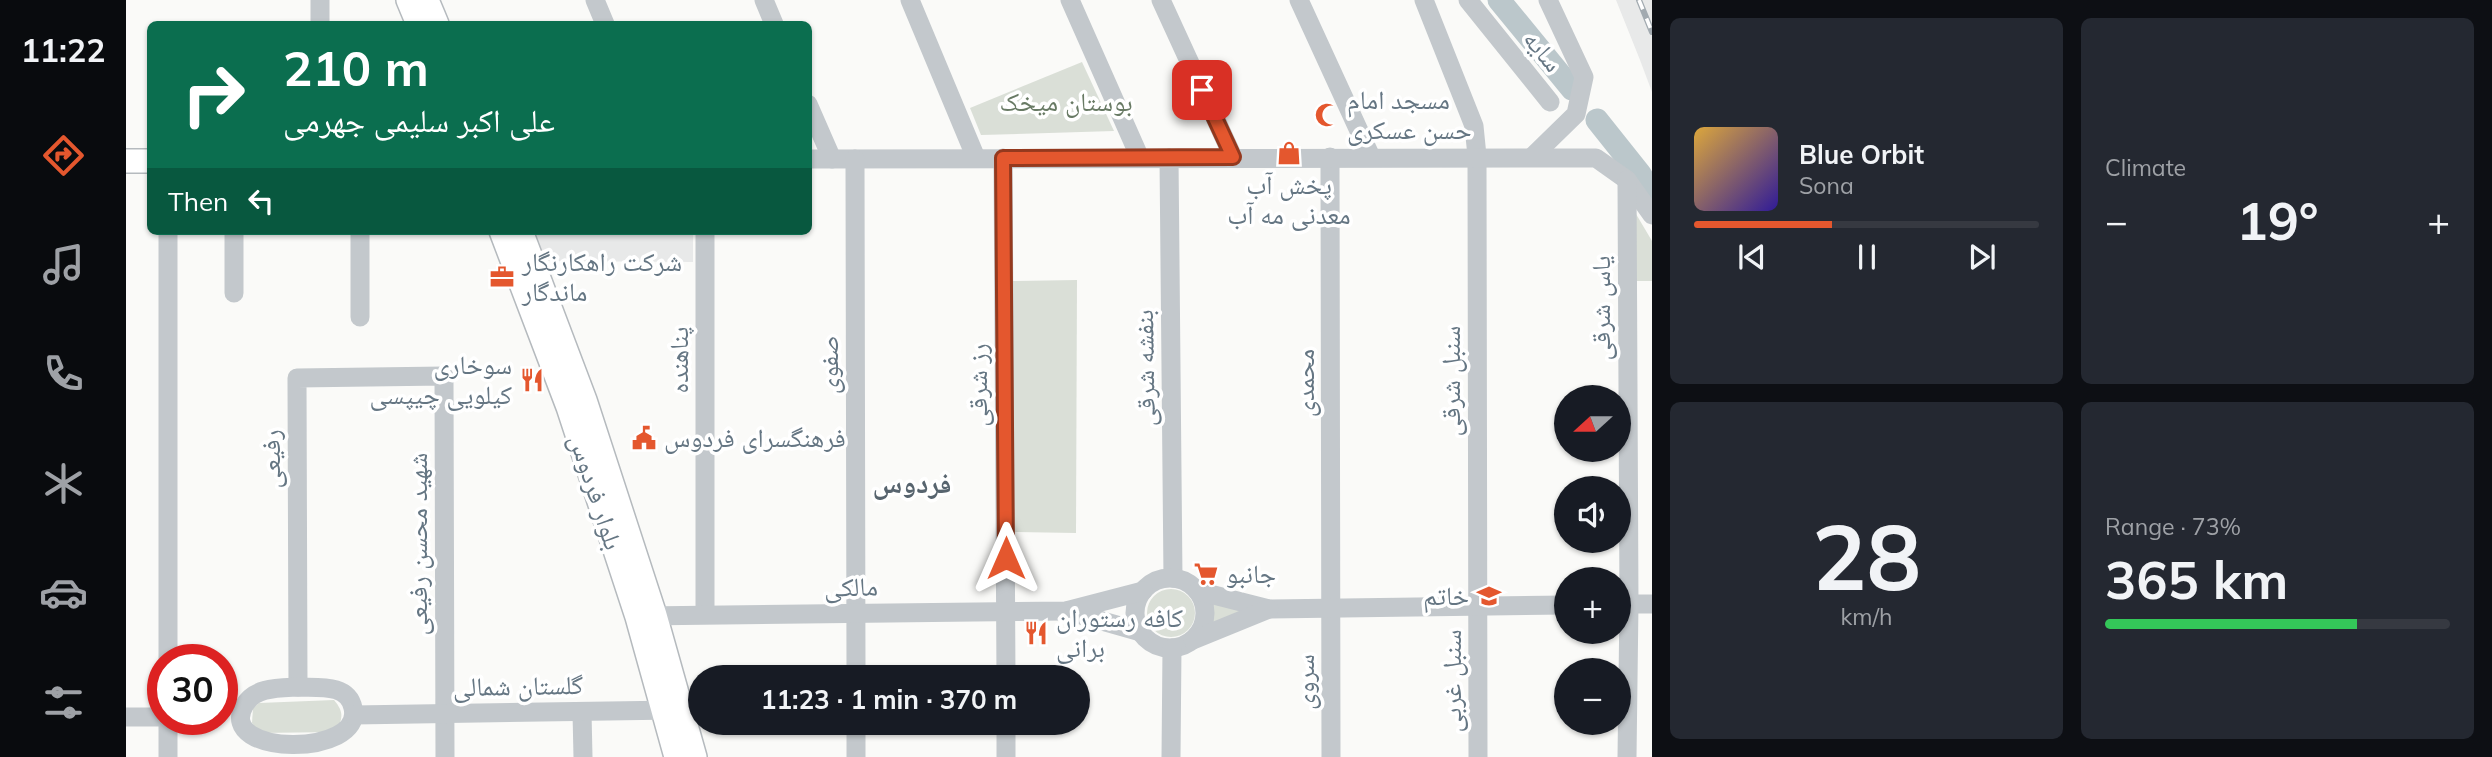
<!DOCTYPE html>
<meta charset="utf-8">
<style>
body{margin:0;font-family:Mulish,"Noto Naskh Arabic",sans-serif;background:#242831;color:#f1f3f6;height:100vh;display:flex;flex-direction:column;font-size:26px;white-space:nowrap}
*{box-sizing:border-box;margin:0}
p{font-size:23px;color:#9ea1a6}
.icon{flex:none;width:38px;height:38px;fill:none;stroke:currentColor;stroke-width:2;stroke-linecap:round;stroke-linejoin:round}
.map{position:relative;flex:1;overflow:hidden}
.panel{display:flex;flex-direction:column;gap:18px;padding:18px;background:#0d0f14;width:840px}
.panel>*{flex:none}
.guide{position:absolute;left:21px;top:21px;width:665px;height:214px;border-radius:10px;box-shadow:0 2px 5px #0004;background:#0b6e4f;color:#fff;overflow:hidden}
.needle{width:46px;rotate:249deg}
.fabs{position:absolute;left:1428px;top:385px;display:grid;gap:14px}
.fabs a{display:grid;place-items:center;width:77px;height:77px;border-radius:50%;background:#171b24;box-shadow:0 2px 5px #0004;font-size:35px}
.speed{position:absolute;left:21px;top:644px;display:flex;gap:14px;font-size:35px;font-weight:700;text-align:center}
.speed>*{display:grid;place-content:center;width:91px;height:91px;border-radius:50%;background:#171b24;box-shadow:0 2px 5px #0004;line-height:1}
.speed .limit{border:10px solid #d22;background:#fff;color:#111}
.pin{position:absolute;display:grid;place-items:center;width:60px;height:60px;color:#fff;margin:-30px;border-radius:14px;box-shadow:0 4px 10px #0006}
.me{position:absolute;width:77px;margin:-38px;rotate:0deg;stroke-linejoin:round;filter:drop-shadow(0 0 5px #0008)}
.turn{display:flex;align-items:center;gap:24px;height:147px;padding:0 21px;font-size:32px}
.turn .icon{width:91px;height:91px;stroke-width:2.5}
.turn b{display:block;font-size:49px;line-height:60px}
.then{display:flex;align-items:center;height:66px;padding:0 21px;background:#0003;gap:14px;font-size:26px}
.big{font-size:52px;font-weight:700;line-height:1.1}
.panel .card{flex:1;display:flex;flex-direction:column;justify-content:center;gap:10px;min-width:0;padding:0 24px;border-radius:10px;background:#242831}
.panel .dial{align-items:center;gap:0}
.dial b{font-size:91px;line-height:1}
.song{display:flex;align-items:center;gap:21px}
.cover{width:84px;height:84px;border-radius:10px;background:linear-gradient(135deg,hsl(40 70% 55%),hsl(250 70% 35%))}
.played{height:7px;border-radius:4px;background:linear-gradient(90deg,#e4572e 40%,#363941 40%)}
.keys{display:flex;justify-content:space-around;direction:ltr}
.heat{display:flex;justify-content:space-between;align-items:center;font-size:38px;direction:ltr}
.charge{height:10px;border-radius:5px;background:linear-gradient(90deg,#34c759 73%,#363941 0)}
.panel .tiles{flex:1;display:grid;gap:18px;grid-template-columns:repeat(2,1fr)}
.trip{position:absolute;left:562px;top:665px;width:402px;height:70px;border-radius:35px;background:#171b24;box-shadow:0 2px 5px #0004;font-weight:700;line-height:70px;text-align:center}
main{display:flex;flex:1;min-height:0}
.dock{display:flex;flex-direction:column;width:126px;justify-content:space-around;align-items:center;background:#090b0e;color:#9ea1a6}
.dock .icon{width:49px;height:49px}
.dock .selected{color:#e4572e}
.dock b{font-size:32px;color:#f1f3f6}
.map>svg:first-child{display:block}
.built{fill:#e8e9e9}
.green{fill:#dadfd7}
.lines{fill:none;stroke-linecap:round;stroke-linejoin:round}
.river{stroke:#bbc7cb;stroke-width:23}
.major-casing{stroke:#b5babe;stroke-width:26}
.minor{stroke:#c3c8cc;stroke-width:19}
.major{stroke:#fff;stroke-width:23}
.rail-casing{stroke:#a2aab0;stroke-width:6}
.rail{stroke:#fff;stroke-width:3.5;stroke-dasharray:10;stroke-linecap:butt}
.route-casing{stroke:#94391e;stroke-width:18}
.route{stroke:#e4572e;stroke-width:12}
.labels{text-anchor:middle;stroke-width:7;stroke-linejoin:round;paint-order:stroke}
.street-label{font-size:26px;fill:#657683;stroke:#fff}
.poi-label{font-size:26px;fill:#657683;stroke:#fff;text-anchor:start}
.park-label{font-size:26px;fill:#687a64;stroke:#fff}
.neighbourhood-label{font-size:28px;font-weight:bold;fill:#57646e;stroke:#fff}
</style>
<main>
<nav class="dock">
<b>11:22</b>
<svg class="icon selected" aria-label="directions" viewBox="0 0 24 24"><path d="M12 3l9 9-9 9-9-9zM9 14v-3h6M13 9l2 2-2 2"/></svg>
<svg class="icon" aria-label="music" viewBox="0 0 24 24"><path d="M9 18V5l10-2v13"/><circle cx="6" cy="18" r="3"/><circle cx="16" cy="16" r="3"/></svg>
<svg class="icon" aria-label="phone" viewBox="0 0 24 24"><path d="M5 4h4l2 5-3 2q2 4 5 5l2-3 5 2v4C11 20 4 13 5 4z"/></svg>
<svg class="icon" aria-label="climate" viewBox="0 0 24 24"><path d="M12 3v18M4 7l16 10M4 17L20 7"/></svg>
<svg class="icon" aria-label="car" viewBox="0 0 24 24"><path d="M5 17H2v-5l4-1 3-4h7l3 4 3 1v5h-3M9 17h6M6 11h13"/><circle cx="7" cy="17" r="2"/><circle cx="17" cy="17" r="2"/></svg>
<svg class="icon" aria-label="filters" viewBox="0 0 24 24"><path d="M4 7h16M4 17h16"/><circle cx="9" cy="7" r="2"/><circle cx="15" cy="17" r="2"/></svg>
</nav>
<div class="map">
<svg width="1526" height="757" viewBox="0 0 1526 757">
<rect width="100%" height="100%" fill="#fafaf8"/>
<g class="built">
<path d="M1490,0H1526V92L1514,60Z"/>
<path d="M406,231H567V262L419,261Z"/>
</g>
<g class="green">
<path d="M956,62L988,131L855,135L844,108Z"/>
<path d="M1510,214L1526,241V281H1509Z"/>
<path d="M951,280L950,533L887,532L885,281Z"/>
<circle cx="1045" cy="613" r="24"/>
<path d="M1086,601L1128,610L1087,625Z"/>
<path d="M208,700C218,712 217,718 210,732L133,733L126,723L127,708L133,703Z"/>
</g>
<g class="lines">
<g class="river">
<path d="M1373,0L1446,89"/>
<path d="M1471,120L1514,174L1526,193"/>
</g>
<g class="major-casing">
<g id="major">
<path d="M282,0L292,24"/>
<path d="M301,0L311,24"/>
<path d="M0,161H24"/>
<path d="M375,231L442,407L511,617L550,757"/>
<path d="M395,231L459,400L529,615L569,757"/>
</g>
</g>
<g class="minor">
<path d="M469,0L479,24"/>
<path d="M638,0L648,24"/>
<path d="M784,0L850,158"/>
<path d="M944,0L1014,158"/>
<path d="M1035,0L1107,157"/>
<path d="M1173,0L1245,157"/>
<path d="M1298,0L1348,126L1351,156L1352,757"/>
<path d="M1342,0L1424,102"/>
<path d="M194,24V0"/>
<path d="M682,104L706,159"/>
<path d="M1407,156L1450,114L1458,77L1422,0"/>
<path d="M1204,157L1205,757"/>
<path d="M877,158L880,677"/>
<path d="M1043,158L1047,578"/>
<path d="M682,159L1470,158L1501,180L1526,215"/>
<path d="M729,159L730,677"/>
<path d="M1501,180L1503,604L1501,757"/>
<path d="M42,231V660"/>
<path d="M234,231V317"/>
<path d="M108,293V231"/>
<circle cx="1044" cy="613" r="35"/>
<path d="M1072,591L1143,609L1440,605"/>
<path d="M1493,604H1526"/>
<path d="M941,611L1015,632"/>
<path d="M579,614V231"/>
<path d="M516,616L940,611L1017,591"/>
<path d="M1067,640L1143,609"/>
<path d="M172,687L171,378L318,376L319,757"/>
<path d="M172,687C191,688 222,683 227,708C239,757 90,757 118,706C128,687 153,688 172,687Z"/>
<path d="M456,712L457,757"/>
<path d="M228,715L549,710"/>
<path d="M0,717H37"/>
<path d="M42,719V757"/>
<path d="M730,757V723"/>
<path d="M880,757V723"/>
<path d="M1045,757L1046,648"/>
</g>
<use href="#major" class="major"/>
<g class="rail-casing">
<path id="rail" d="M1513,0L1526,32"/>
</g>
<use href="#rail" class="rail"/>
</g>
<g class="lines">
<g class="route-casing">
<path id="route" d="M880,558L877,158L1107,157L1076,90"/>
</g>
<use href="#route" class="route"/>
</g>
<defs>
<g id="mosque-bare" transform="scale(1.89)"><path d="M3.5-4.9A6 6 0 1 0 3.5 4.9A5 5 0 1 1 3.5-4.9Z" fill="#e4572e" stroke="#fff" stroke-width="2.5" paint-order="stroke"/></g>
<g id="shop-bare" transform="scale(1.89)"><path d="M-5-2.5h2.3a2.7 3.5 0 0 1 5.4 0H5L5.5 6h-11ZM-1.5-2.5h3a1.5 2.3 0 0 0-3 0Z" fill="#e4572e" stroke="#fff" stroke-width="2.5" paint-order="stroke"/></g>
<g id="office-bare" transform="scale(1.89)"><path d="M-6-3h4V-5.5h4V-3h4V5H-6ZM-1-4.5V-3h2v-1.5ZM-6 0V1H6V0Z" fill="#e4572e" stroke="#fff" stroke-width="2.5" paint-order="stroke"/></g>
<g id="restaurant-bare" transform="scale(1.89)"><path d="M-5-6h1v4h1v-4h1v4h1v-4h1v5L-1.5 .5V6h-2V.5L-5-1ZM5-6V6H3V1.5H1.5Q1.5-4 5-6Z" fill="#e4572e" stroke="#fff" stroke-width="2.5" paint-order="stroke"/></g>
<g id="civic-bare" transform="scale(1.89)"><path d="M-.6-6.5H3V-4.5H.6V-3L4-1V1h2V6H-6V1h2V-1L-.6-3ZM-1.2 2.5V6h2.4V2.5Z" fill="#e4572e" stroke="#fff" stroke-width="2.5" paint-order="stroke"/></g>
<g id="supermarket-bare" transform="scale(1.89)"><path d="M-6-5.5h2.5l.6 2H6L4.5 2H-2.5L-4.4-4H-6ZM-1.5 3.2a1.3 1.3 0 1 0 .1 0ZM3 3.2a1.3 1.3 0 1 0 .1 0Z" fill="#e4572e" stroke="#fff" stroke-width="2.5" paint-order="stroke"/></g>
<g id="school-bare" transform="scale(1.89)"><path d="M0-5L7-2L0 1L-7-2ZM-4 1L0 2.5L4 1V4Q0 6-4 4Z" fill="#e4572e" stroke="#fff" stroke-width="2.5" paint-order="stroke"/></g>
</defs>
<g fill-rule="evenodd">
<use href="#mosque-bare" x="1201" y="115"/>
<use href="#shop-bare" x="1163" y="153"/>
<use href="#office-bare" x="376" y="277"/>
<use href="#restaurant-bare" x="406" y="380"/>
<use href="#civic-bare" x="518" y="438"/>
<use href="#supermarket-bare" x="1080" y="574"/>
<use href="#school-bare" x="1363" y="596"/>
<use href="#restaurant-bare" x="910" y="633"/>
</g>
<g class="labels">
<g class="street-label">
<text transform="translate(1417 51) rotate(51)" y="9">سایه</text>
<text transform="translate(1475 308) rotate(-90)" y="9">یاس شرقی</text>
<text transform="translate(553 360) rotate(-90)" y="9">پناهنده</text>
<text transform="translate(703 365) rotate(-90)" y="9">صفوی</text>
<text transform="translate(1019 368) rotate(-91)" y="9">بنفشه شرقی</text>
<text transform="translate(1325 381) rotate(-90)" y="9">سنبل شرقی</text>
<text transform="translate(1179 383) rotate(-90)" y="9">محمدی</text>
<text transform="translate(852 385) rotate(-90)" y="9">رز شرقی</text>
<text transform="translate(145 459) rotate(-90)" y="9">رفیعی</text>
<text transform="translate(470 492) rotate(72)" y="9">بلوار فردوس</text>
<text transform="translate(292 544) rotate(-90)" y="9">شهید محسن رفیعی</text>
<text transform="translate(725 587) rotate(-1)" y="9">مالکی</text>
<text transform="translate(1326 681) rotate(-90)" y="9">سنبل غربی</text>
<text transform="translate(1179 682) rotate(-90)" y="9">سروی</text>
<text transform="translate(392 686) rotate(-1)" y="9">گلستان شمالی</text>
</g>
<g class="poi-label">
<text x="1221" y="109">مسجد امام<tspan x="1221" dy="30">حسن عسکری</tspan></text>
<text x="1163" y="194" text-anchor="middle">پخش آب<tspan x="1163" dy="30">معدنی مه آب</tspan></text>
<text x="396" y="271">شرکت راهکارنگار<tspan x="396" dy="30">ماندگار</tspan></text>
<text x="386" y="374" text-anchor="end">سوخاری<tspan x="386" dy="30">كيلويی چيپسی</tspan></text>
<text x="538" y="447">فرهنگسرای فردوس</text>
<text x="1100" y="583">جانبو</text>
<text x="1343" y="605" text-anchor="end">خاتم</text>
<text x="930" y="627">كافه رستوران<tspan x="930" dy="30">برانى</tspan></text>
</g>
<g class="park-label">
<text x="940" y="111">بوستان میخک</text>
</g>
<g class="neighbourhood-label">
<text x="786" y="493">فردوس</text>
</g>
</g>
</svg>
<div class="fabs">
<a><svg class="needle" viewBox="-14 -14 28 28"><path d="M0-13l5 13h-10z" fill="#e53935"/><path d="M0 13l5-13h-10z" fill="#9ea1a6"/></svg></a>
<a><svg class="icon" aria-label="sound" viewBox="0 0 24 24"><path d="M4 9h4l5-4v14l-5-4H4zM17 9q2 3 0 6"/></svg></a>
<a>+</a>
<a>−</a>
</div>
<div class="speed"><div class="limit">30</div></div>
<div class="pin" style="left:1076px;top:90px;background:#d93025"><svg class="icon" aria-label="arrive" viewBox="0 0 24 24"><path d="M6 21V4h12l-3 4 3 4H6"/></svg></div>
<svg class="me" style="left:880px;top:558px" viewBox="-20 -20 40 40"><path d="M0-17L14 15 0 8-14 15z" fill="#e4572e" stroke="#fff" stroke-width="4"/></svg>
<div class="trip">11:23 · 1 min · 370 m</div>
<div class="guide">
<div class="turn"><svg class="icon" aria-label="right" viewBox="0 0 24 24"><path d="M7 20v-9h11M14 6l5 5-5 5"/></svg><div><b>210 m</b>علی اکبر سلیمی جهرمی</div></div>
<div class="then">Then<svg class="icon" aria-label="left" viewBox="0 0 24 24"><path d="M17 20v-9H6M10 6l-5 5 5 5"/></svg></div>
</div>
</div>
<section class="panel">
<div class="tiles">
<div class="card">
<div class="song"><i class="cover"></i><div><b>Blue Orbit</b><p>Sona</p></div></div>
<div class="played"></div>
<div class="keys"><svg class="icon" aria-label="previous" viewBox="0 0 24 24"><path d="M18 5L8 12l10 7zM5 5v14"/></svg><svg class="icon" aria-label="pause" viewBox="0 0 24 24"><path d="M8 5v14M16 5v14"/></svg><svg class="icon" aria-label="next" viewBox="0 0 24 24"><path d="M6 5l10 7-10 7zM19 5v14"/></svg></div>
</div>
<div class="card"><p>Climate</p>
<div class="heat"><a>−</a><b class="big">19°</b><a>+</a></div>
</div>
<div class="card dial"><b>28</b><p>km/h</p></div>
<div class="card"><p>Range · 73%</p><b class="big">365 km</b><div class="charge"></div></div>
</div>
</section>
</main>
